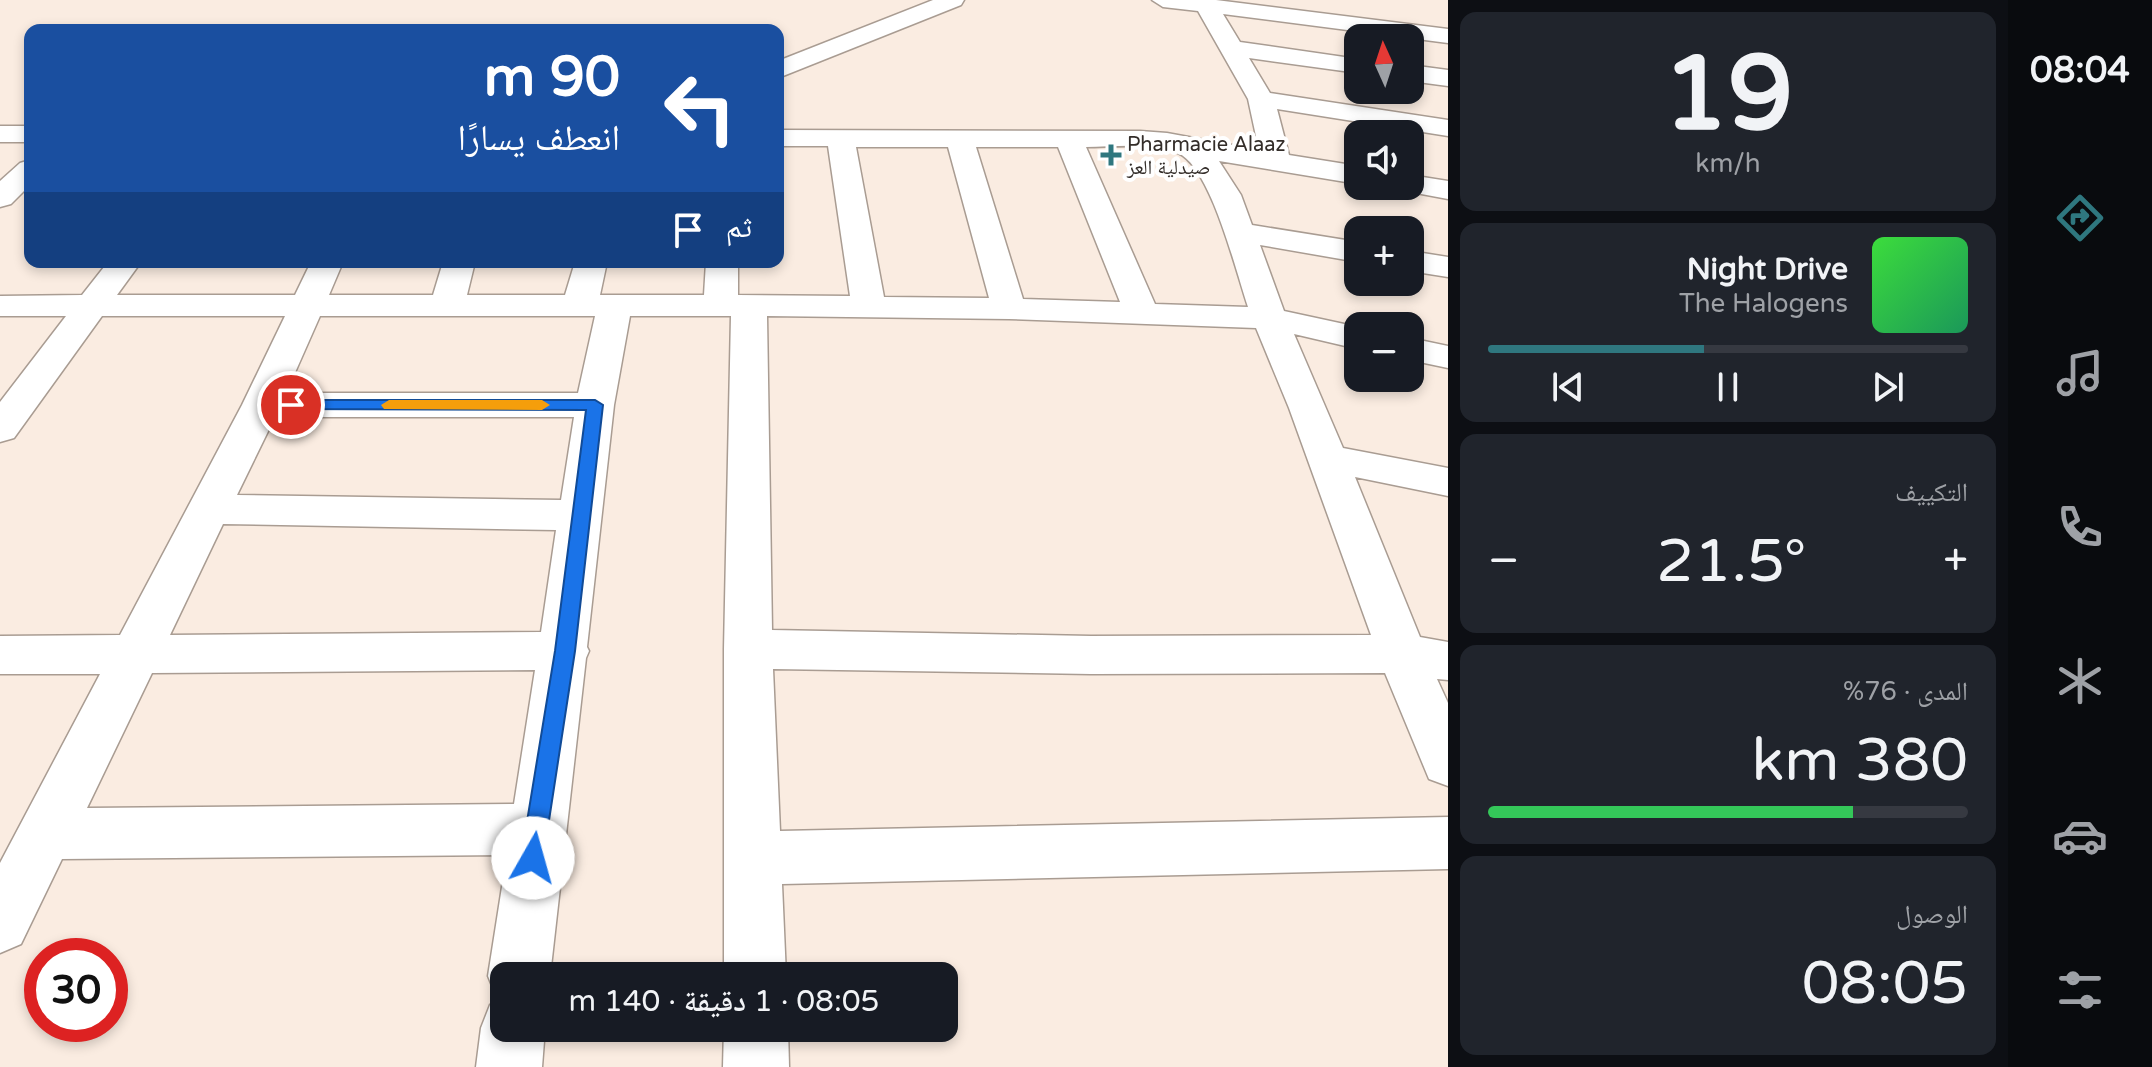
<!DOCTYPE html>
<html lang="ar">
<meta charset="utf-8">
<style>
body{margin:0;font-family:"Varela Round","Noto Naskh Arabic",sans-serif;background:#20242c;color:#f1f3f6;direction:rtl;height:100vh;display:flex;flex-direction:column;font-size:30px;white-space:nowrap}
*{box-sizing:border-box;margin:0}
p{font-size:26px;color:#9ea1a6}
.icon{flex:none;width:44px;height:44px;fill:none;stroke:currentColor;stroke-width:2;stroke-linecap:round;stroke-linejoin:round}
.map{position:relative;flex:1;overflow:hidden;direction:ltr}
.side{display:flex;flex-direction:column;gap:12px;padding:12px;background:#0d0f14;width:560px}
.side>*{flex:none}
.banner{position:absolute;left:24px;top:24px;width:760px;height:244px;border-radius:16px;box-shadow:0 4px 12px #0003;direction:rtl;background:#1a4fa0;color:#fff;overflow:hidden}
.needle{width:52px;rotate:357deg}
.controls{position:absolute;left:1344px;top:24px;display:grid;gap:16px}
.controls a{display:grid;place-items:center;width:80px;height:80px;border-radius:16px;background:#171b24;box-shadow:0 4px 12px #0003;font-size:40px}
.speed{position:absolute;left:24px;top:938px;display:flex;gap:16px;font-size:40px;font-weight:700;text-align:center}
.speed>*{display:grid;place-content:center;width:104px;height:104px;border-radius:50%;background:#171b24;box-shadow:0 4px 12px #0003;line-height:1}
.speed .limit{border:12px solid #d22;background:#fff;color:#111}
.pin{position:absolute;display:grid;place-items:center;width:68px;height:68px;color:#fff;margin:-34px;border:4px solid #fff;border-radius:50%;box-shadow:0 2px 8px #0007}
.me{position:absolute;width:88px;margin:-44px;rotate:7deg;stroke-linejoin:round;filter:drop-shadow(0 0 6px #0008)}
.turn{display:flex;align-items:center;gap:28px;height:168px;padding:0 32px;font-size:36px}
.turn .icon{width:104px;height:104px;stroke-width:2.5}
.turn b{display:block;font-size:56px;line-height:68px}
.then{display:flex;align-items:center;height:76px;padding:0 32px;background:#0003;gap:16px;font-size:30px}
.big{font-size:60px;font-weight:600;line-height:1.1}
.side .tile{flex:1;display:flex;flex-direction:column;justify-content:center;gap:12px;min-width:0;padding:0 28px;border-radius:16px;background:#20242c}
.side .dial{align-items:center;gap:0}
.dial b{font-size:104px;line-height:1}
.song{display:flex;align-items:center;gap:24px}
.cover{width:96px;height:96px;border-radius:12px;background:linear-gradient(135deg,hsl(120 70% 55%),hsl(150 70% 35%))}
.played{height:8px;border-radius:4px;background:linear-gradient(90deg,#2f777f 45%,#363941 45%)}
.keys{display:flex;justify-content:space-around;direction:ltr}
.heat{display:flex;justify-content:space-between;align-items:center;font-size:44px;direction:ltr}
.charge{height:12px;border-radius:6px;background:linear-gradient(90deg,#34c759 76%,#363941 0)}
.trip{position:absolute;left:490px;top:962px;width:468px;height:80px;border-radius:16px;background:#171b24;box-shadow:0 4px 12px #0003;font-weight:600;line-height:80px;text-align:center;direction:rtl}
main{display:flex;flex:1;min-height:0}
.tabs{display:flex;flex-direction:column;width:144px;justify-content:space-around;align-items:center;background:#090b0e;color:#9ea1a6}
.tabs .icon{width:56px;height:56px}
.tabs .current{color:#2f777f}
.tabs b{font-size:36px;color:#f1f3f6}
.map>svg:first-child{display:block}
.lines{fill:none;stroke-linecap:round;stroke-linejoin:round}
.minor-casing{stroke:#a99c92;stroke-width:3}
.minor{fill:#fff;fill-rule:evenodd}
.route{fill:#1a73e8;stroke:#114b97;stroke-width:2}
.slow{fill:#f59e0b}
.poi-dot{fill:#2f777f;stroke:#fff;stroke-width:3}
.labels{text-anchor:middle;stroke-width:8;stroke-linejoin:round;paint-order:stroke}
.far-poi-label{font-size:20px;fill:#332d29;stroke:#fff;text-anchor:start}
</style>
<main>
<nav class="tabs">
<b>08:04</b>
<svg class="icon current" aria-label="directions" viewBox="0 0 24 24"><path d="M12 3l9 9-9 9-9-9zM9 14v-3h6M13 9l2 2-2 2"/></svg>
<svg class="icon" aria-label="music" viewBox="0 0 24 24"><path d="M9 18V5l10-2v13"/><circle cx="6" cy="18" r="3"/><circle cx="16" cy="16" r="3"/></svg>
<svg class="icon" aria-label="phone" viewBox="0 0 24 24"><path d="M5 4h4l2 5-3 2q2 4 5 5l2-3 5 2v4C11 20 4 13 5 4z"/></svg>
<svg class="icon" aria-label="climate" viewBox="0 0 24 24"><path d="M12 3v18M4 7l16 10M4 17L20 7"/></svg>
<svg class="icon" aria-label="car" viewBox="0 0 24 24"><path d="M5 17H2v-5l4-1 3-4h7l3 4 3 1v5h-3M9 17h6M6 11h13"/><circle cx="7" cy="17" r="2"/><circle cx="17" cy="17" r="2"/></svg>
<svg class="icon" aria-label="filters" viewBox="0 0 24 24"><path d="M4 7h16M4 17h16"/><circle cx="9" cy="7" r="2"/><circle cx="15" cy="17" r="2"/></svg>
</nav>
<section class="side">
<div class="tile dial"><b>19</b><p>km/h</p></div>
<div class="tile">
<div class="song"><i class="cover"></i><div><b>Night Drive</b><p>The Halogens</p></div></div>
<div class="played"></div>
<div class="keys"><svg class="icon" aria-label="previous" viewBox="0 0 24 24"><path d="M18 5L8 12l10 7zM5 5v14"/></svg><svg class="icon" aria-label="pause" viewBox="0 0 24 24"><path d="M8 5v14M16 5v14"/></svg><svg class="icon" aria-label="next" viewBox="0 0 24 24"><path d="M6 5l10 7-10 7zM19 5v14"/></svg></div>
</div>
<div class="tile"><p>التكييف</p>
<div class="heat"><a>−</a><b class="big">21.5°</b><a>+</a></div>
</div>
<div class="tile"><p>المدى · 76%</p><b class="big">380 km</b><div class="charge"></div></div>
<div class="tile"><p>الوصول</p><b class="big">08:05</b></div>
</section>
<div class="map">
<svg width="1448" height="1067" viewBox="0 0 1448 1067">
<rect width="100%" height="100%" fill="#faece1"/>
<g class="lines">
<g class="minor-casing">
<g id="minor">
<path d="M933,0H964L961,5L778,78V61Z"/>
<path d="M1152,0H1216L1448,29V43L1223,14L1240,42L1358,59V73L1249,58L1270,93L1448,120V136L1277,109L1289,155L1358,166V184L1219,161L1241,195L1252,225L1358,242V262L1260,245L1284,311L1358,327V349L1294,334L1343,448L1448,468V496L1355,477L1420,637L1448,642V680L1437,679L1448,703V786L1429,779L1385,673L1091,674L773,669L780,831L1448,817V869L782,884L786,976H724V649L731,316H630L614,405L587,647L589,651L586,658L550,976H504V1028H545L542,1067H476L481,1028L490,1005L503,1000L497,998L488,976L507,855L62,859L21,944L0,953V863L100,674H0V636L120,635L242,405L285,316H102L14,438L0,442V402L66,316H0V296L82,295L108,262H141L117,295H295L311,262H343L329,295H433L443,262H475L467,295H565L575,262H607L600,295H704L706,262H738V295L850,296L828,146H778V130L1140,131L1167,133L1259,150L1248,99L1198,11L1163,7ZM856,147H948L989,298L884,297ZM976,147H1058L1120,302L1023,299ZM1086,147C1114,147 1151,142 1178,153C1211,167 1236,272 1248,307L1155,304ZM320,316H595L578,393H286ZM767,316L1009,319L1256,328L1289,408L1371,635L1091,636L772,630ZM275,417H574L561,500L237,495ZM223,524L556,530L541,632L170,635ZM535,670L514,804L87,808L152,673Z"/>
<path d="M1410,65L1448,70V86L1410,81Z"/>
<rect x="0" y="126" width="30" height="16"/>
<path d="M30,160V185L11,204L0,207V181L20,163Z"/>
<path d="M1410,175L1448,181V199L1400,190L1397,186H1410Z"/>
<path d="M1410,251L1448,257V277L1410,271Z"/>
<path d="M1410,338L1448,346V368L1410,360Z"/>
<path d="M724,1028H788L789,1067H723Z"/>
</g>
</g>
<use href="#minor" class="minor"/>
</g>
<path class="route" d="M291,400H595L603,405L575,651L542,866L533,869L525,866L521,858L555,651L586,410L286,409L283,405Z"/>
<path class="slow" d="M389,400H542L550,405L542,410L384,409L381,405Z"/>
<path class="poi-dot" d="M1107 143h8v8h8v8h-8v8h-8v-8h-8v-8h8z"/>
<g class="labels">
<g class="far-poi-label">
<text x="1127" y="151">Pharmacie Alaaz<tspan x="1127" dy="23">صيدلية العز</tspan></text>
</g>
</g>
</svg>
<div class="controls">
<a><svg class="needle" viewBox="-14 -14 28 28"><path d="M0-13l5 13h-10z" fill="#e53935"/><path d="M0 13l5-13h-10z" fill="#9ea1a6"/></svg></a>
<a><svg class="icon" aria-label="sound" viewBox="0 0 24 24"><path d="M4 9h4l5-4v14l-5-4H4zM17 9q2 3 0 6"/></svg></a>
<a>+</a>
<a>−</a>
</div>
<div class="speed"><div class="limit">30</div></div>
<div class="pin" style="left:291px;top:405px;background:#d93025"><svg class="icon" aria-label="arrive" viewBox="0 0 24 24"><path d="M6 21V4h12l-3 4 3 4H6"/></svg></div>
<svg class="me" style="left:533px;top:858px" viewBox="-20 -20 40 40"><circle r="19" fill="#fff"/><path d="M0-13L10 11 0 6-10 11z" fill="#1a73e8"/></svg>
<div class="trip">08:05 · 1 دقيقة · 140 m</div>
<div class="banner">
<div class="turn"><svg class="icon" aria-label="left" viewBox="0 0 24 24"><path d="M17 20v-9H6M10 6l-5 5 5 5"/></svg><div><b>90 m</b>انعطف يسارًا</div></div>
<div class="then">ثم<svg class="icon" aria-label="arrive" viewBox="0 0 24 24"><path d="M6 21V4h12l-3 4 3 4H6"/></svg></div>
</div>
</div>
</main>
